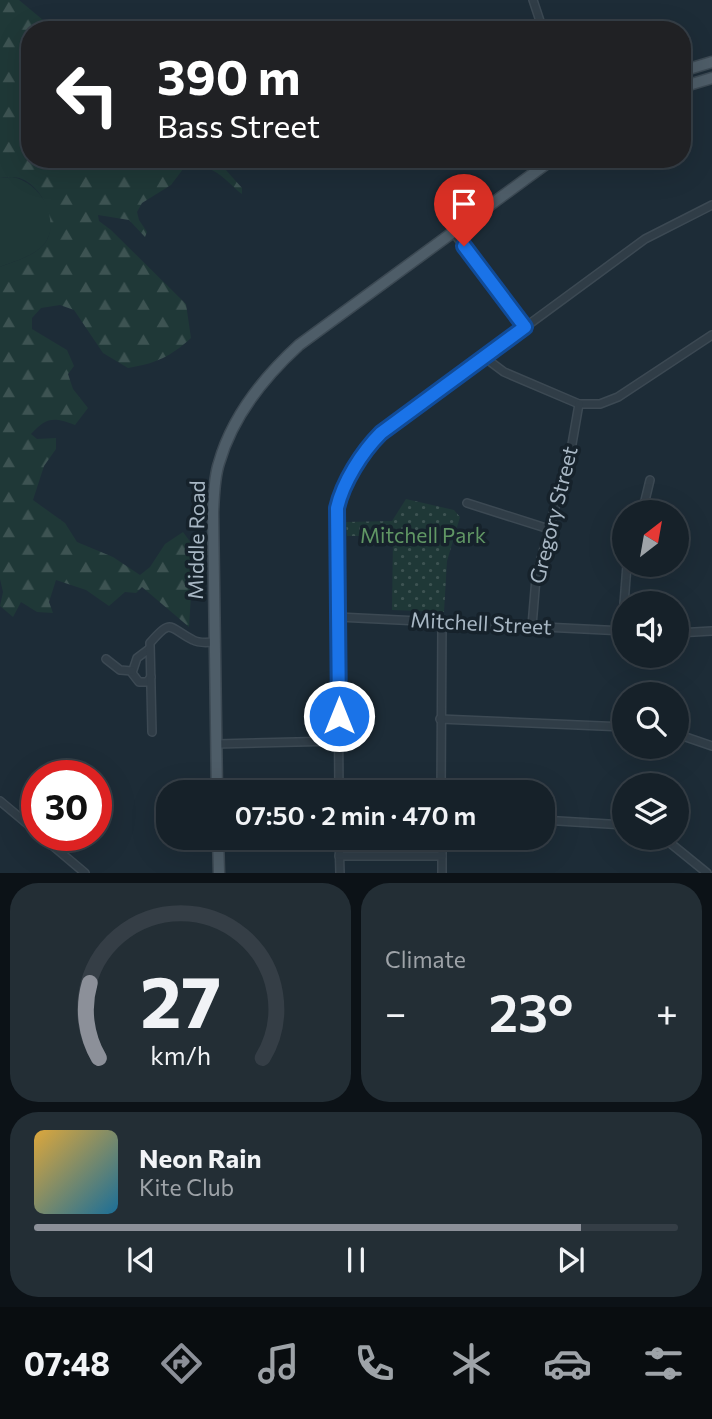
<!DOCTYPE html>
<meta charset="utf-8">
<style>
body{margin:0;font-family:Commissioner,sans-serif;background:#232e35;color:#f1f3f6;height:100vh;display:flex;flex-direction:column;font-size:26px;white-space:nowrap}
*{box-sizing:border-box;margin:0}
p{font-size:23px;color:#9ea3a8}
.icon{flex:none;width:38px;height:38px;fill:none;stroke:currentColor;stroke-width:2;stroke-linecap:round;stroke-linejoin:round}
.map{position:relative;height:873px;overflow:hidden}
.sheet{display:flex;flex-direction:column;gap:10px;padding:10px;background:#0c1217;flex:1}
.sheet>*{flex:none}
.top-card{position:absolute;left:21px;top:21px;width:670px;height:147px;border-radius:28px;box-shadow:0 7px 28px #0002,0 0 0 2px #353e46;background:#202124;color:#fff;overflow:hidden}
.needle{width:46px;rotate:31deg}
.buttons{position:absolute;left:612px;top:500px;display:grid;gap:14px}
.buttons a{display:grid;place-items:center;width:77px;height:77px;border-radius:50%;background:#162129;box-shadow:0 7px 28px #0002,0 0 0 2px #353e46;font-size:35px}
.speed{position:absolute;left:21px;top:760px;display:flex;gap:14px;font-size:35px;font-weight:700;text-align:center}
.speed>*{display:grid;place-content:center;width:91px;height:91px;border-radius:50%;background:#162129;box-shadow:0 7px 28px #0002,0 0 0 2px #353e46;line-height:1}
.speed .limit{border:10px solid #d22;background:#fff;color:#111}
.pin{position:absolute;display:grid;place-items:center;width:60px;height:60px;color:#fff;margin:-72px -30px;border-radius:50% 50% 50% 0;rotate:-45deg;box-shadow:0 0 7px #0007}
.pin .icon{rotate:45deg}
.me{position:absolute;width:77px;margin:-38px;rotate:0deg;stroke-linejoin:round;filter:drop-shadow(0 0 5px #0008)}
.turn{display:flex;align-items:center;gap:24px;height:147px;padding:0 21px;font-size:32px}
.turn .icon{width:91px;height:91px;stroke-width:2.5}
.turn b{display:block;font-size:49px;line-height:60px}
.big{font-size:52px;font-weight:600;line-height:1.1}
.sheet .card{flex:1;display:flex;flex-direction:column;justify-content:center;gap:10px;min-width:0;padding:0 24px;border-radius:28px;background:#232e35}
.sheet .dial{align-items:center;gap:0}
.dial svg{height:182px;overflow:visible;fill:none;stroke:#353e46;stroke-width:7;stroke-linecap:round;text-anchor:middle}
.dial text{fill:#f1f3f6;stroke:none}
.song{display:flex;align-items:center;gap:21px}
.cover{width:84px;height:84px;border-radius:10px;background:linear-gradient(135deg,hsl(40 70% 55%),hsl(200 70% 35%))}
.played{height:7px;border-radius:4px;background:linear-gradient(90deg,#8c9099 85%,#353e46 85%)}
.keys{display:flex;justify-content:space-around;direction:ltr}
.heat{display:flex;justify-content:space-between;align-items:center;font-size:38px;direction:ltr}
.sheet .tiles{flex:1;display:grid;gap:10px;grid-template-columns:1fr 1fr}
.card:last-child{grid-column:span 2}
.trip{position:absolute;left:156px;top:780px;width:399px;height:70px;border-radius:28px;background:#162129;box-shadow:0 7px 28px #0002,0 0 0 2px #353e46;font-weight:600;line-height:70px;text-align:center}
.tab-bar{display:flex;height:112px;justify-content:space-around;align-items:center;background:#090d10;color:#9ea3a8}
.tab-bar .icon{width:49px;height:49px}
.tab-bar .active{color:#8c9099}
.tab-bar b{font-size:32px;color:#f1f3f6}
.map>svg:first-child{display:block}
.grass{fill:#1f3837}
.forest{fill:url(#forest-firs)}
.park{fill:url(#park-dots)}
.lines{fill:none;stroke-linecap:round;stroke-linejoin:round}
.street-casing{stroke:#3c4953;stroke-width:10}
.primary-casing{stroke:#3c4953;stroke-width:13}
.street{stroke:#303d47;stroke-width:7}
.primary{stroke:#4e5d68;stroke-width:10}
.route-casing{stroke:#114b97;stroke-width:18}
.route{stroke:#1a73e8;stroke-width:12}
.labels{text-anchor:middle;stroke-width:7;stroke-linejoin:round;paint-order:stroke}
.street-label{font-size:21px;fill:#a9b8c5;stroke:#16222b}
.park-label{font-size:21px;fill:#609664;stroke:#16222b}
</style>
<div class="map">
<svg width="712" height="873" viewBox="0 0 712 873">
<defs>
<pattern id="forest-firs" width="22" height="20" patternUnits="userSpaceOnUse" patternTransform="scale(1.75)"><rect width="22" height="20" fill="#1f3837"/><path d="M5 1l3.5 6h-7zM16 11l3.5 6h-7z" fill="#3d5352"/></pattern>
<pattern id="park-dots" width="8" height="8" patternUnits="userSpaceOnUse" patternTransform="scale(1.75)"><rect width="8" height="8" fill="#1f3837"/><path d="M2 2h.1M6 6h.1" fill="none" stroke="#3d5352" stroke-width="1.8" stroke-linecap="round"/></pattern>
</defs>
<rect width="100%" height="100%" fill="#1d2c37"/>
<path class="grass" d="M12,177C38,181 61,216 47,240C39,255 15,261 0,267V178Z"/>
<path class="forest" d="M0,0H19L55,30H30V159H216L242,188V194C231,186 219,170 205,168C198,167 191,171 183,169L171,185L142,203L137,212L139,220L147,232L145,237L129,220L98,215L99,221L111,230L186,304L191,338C170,357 157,363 128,368L103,353L74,310L60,305L41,308L32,318V329L67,350L74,366L68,374L73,389L88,408L75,425C53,417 47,417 31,434L37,439L56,438V449L44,466L33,500L65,523L77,542L113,557L140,575L150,567L165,544L183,532L194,547L189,627L142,587L136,593L125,592L109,606L86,590L56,580L49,602L53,613L37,612L21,602L13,617L0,606L3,592L0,579V267C15,261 39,255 47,240C58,220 42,187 22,179C15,176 7,177 0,178Z"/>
<path class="park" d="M406,499L454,510L460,517L447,561L444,612L392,610L393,536H347L346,522L392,521Z"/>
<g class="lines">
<g class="street-casing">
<g id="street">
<path d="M533,0L543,30"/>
<path d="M453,232L525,327"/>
<path d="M484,357L504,372L579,404H600L618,397L712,335"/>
<path d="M467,503L549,529"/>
<path d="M642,513L650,480"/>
<path d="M338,617L625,631"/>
<path d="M532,626L536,578L572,444L579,404"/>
<path d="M622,630L627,565"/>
<path d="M677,633L712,631"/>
<path d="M149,649L137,658L132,673L139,682H147L151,677"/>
<path d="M106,659L120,670L132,671"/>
<path d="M440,719L625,727"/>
<path d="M152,732L150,643C172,617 169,628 193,640C200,644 208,642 216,642"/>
<path d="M677,734L712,746"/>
<path d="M217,744L339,741"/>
<path d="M339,793L337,508C343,482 362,452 381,433L645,239L712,205"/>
<path d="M441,793L442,622"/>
<path d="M0,801L37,832"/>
<path d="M542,820L625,825"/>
<path d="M40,835L85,873"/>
<path d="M339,838L340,873"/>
<path d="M442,838V873"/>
<path d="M664,838L707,873"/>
<path d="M339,856H442"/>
</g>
</g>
<g class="primary-casing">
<g id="primary">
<path d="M682,71L712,62"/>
<path d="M682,87L712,78"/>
<path d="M217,793L213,512C214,495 214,478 219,463C232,417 264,377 299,345L553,159"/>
<path d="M218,838L219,873"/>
</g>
</g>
<use href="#street" class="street"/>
<use href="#primary" class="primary"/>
</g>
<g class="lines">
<g class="route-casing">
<path id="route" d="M339,716L337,508C343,482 362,452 381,433L525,327L464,246"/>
</g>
<use href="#route" class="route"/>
</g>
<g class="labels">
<g class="street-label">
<text transform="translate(554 515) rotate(-76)" y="7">Gregory Street</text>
<text transform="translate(197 540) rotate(-89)" y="7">Middle Road</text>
<text transform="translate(481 624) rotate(3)" y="7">Mitchell Street</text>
</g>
<g class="park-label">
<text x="423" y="543">Mitchell Park</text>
</g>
</g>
</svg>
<div class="buttons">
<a><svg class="needle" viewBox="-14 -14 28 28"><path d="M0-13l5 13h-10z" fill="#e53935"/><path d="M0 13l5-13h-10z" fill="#9ea3a8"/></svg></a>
<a><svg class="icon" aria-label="sound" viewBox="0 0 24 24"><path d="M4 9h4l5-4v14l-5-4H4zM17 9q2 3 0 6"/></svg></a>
<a><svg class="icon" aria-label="search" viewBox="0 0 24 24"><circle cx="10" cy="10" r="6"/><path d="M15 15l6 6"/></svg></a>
<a><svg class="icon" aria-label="layers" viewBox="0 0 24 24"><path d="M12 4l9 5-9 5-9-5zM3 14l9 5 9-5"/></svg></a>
</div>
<div class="speed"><div class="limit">30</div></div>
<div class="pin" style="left:464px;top:246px;background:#d93025"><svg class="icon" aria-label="arrive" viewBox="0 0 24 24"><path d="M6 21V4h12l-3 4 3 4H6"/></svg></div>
<svg class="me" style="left:339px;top:716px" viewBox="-20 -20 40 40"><circle r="17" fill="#1a73e8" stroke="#fff" stroke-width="3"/><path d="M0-11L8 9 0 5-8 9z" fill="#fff"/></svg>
<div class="trip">07:50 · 2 min · 470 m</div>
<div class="top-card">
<div class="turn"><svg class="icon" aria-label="left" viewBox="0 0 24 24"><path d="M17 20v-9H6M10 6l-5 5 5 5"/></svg><div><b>390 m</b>Bass Street</div></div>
</div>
</div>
<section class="sheet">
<div class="tiles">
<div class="card dial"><svg viewBox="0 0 100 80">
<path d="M14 69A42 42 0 1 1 86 69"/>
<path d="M14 69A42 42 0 0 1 10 36" stroke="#8c9099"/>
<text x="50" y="56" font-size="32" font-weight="700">27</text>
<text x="50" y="72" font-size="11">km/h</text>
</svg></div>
<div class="card"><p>Climate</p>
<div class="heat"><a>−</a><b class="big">23°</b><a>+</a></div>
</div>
<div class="card">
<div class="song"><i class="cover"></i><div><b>Neon Rain</b><p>Kite Club</p></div></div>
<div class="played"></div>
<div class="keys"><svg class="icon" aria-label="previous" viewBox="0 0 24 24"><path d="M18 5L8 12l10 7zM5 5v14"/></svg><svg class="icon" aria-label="pause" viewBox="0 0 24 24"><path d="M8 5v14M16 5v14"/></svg><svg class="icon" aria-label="next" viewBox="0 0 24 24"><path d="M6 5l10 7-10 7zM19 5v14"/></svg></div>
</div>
</div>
</section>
<nav class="tab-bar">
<b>07:48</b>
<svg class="icon active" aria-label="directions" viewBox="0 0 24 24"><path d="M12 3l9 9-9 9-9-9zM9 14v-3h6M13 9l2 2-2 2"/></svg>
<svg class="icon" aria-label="music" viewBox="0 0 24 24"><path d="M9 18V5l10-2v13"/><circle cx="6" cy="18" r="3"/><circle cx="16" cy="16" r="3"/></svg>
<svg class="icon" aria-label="phone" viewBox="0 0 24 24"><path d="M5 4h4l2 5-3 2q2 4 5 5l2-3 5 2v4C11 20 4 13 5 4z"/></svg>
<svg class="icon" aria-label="climate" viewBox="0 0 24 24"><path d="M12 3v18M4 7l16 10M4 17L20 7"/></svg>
<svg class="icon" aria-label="car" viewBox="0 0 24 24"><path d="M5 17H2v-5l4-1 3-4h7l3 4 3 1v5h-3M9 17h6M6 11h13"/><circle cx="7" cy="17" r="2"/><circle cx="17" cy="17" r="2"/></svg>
<svg class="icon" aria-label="filters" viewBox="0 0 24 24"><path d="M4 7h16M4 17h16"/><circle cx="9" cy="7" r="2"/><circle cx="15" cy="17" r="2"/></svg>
</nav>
